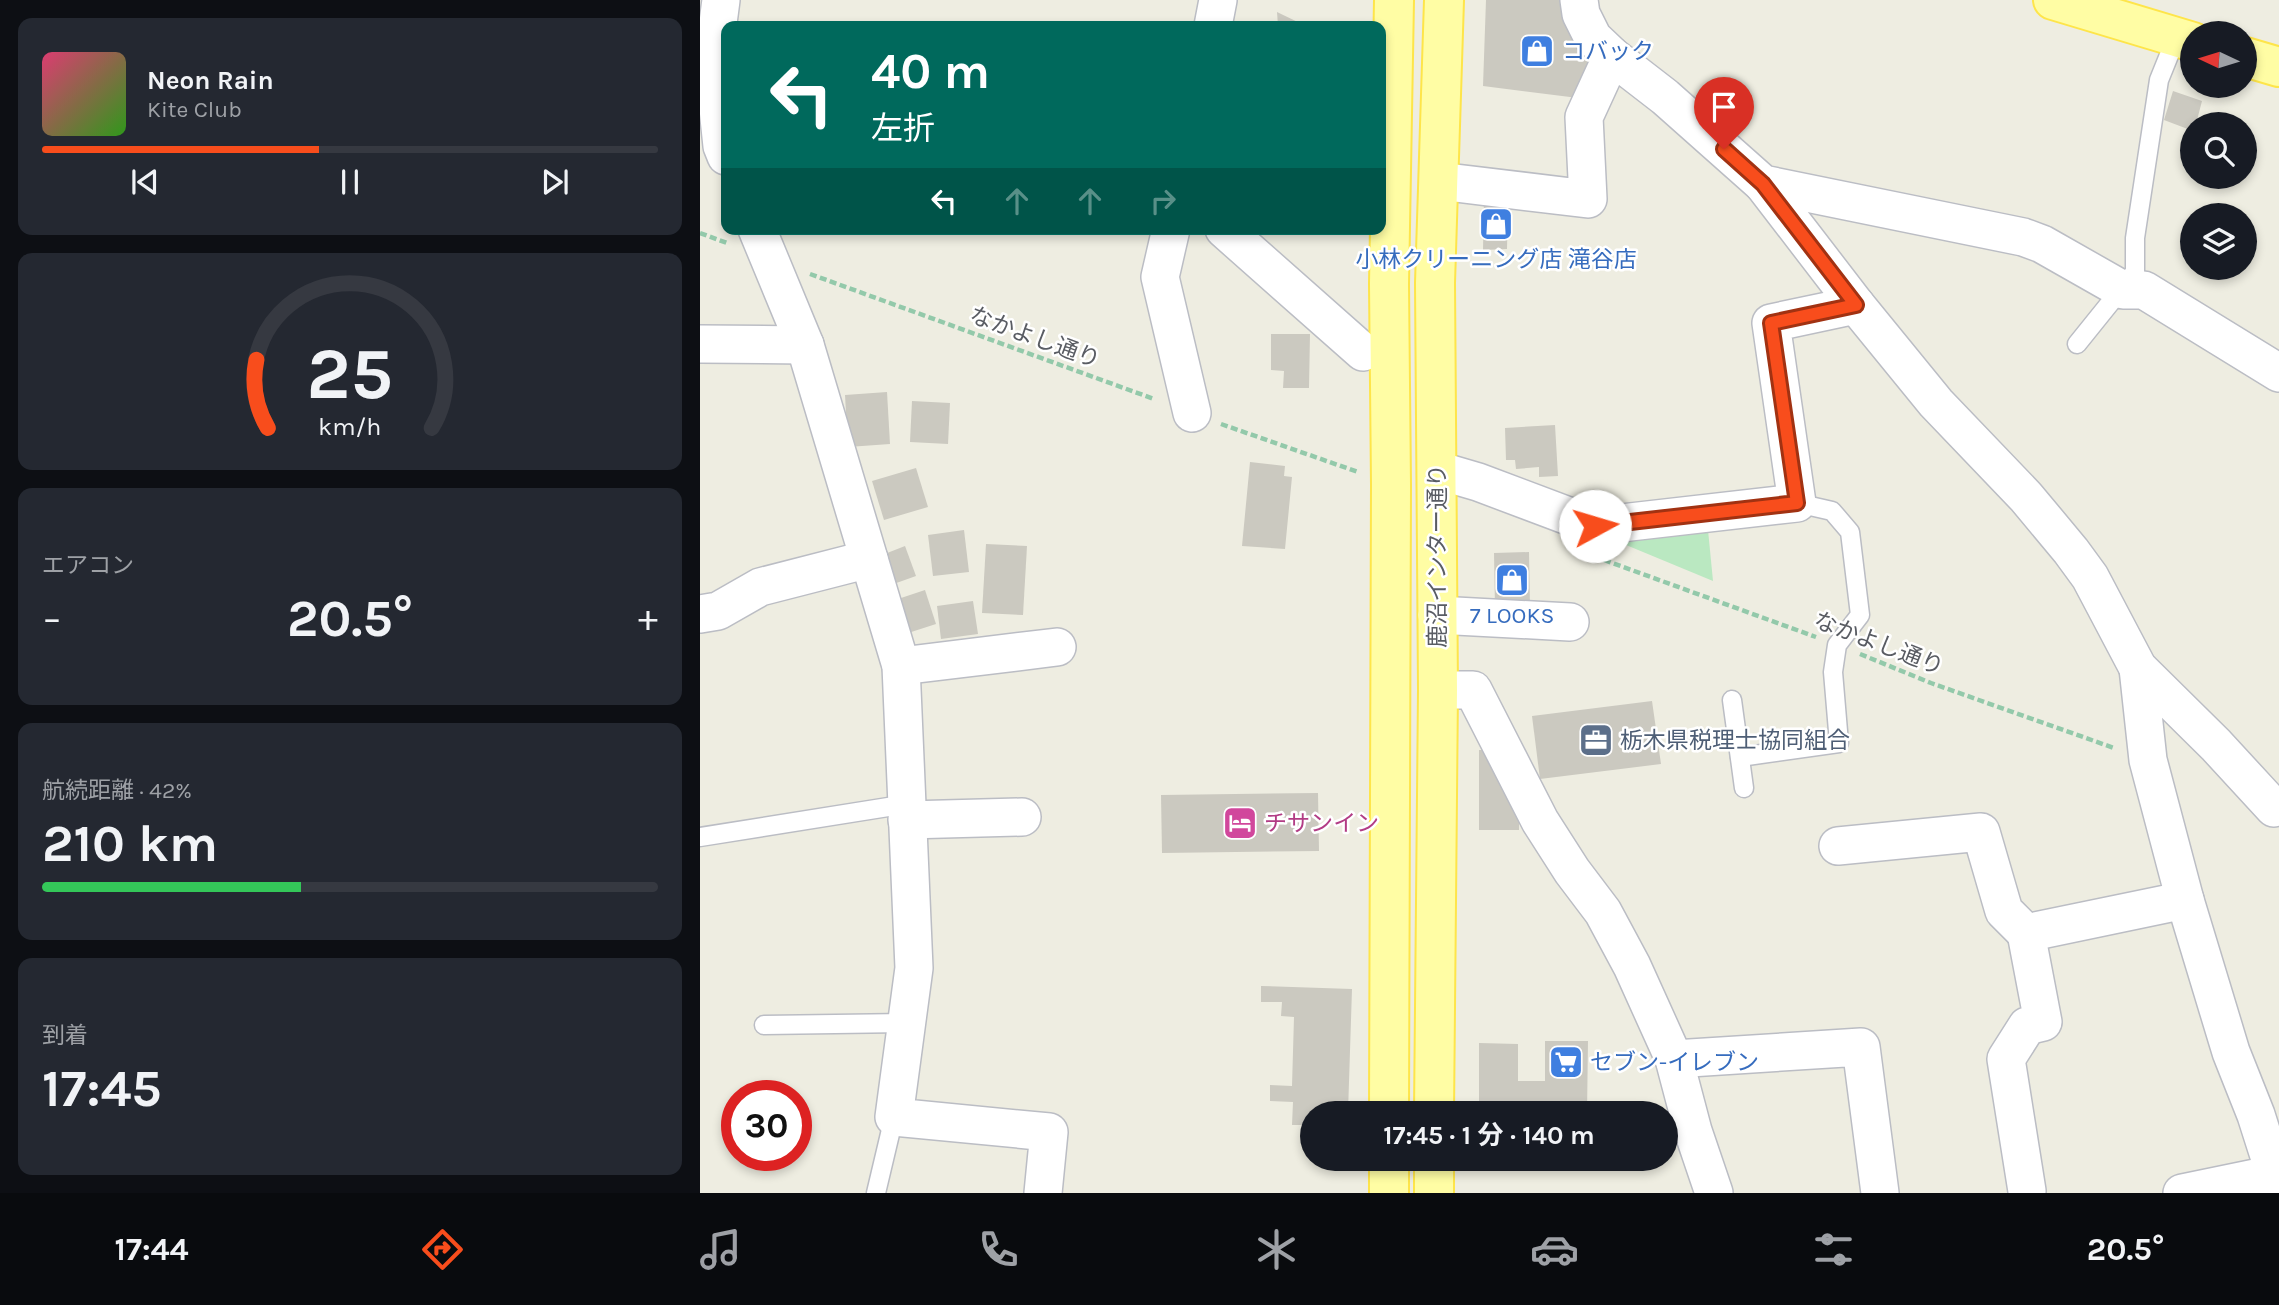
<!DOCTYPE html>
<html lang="ja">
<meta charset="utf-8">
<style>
body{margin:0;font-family:Karla,"Noto Sans JP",sans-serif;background:#242831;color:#f1f3f6;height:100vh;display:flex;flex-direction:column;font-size:26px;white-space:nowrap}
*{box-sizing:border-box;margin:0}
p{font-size:23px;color:#9ea1a6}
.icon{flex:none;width:38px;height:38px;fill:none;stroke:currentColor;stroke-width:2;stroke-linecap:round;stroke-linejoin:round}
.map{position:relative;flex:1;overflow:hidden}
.details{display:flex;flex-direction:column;gap:18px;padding:18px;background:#0d0f14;width:700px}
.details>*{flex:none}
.guide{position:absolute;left:21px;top:21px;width:665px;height:214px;border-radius:14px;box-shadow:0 4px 10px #0003;background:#00695c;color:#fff;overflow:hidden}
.needle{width:46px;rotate:274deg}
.controls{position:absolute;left:1480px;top:21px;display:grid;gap:14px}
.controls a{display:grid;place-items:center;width:77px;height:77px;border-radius:50%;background:#171b24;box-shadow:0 4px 10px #0003;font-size:35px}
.speed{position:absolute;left:21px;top:1080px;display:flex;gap:14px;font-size:35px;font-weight:700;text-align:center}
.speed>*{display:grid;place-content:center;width:91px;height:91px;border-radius:50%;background:#171b24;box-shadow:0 4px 10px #0003;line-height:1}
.speed .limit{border:10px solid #d22;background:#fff;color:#111}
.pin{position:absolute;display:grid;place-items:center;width:60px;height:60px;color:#fff;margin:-72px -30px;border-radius:50% 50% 50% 0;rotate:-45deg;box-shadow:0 0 7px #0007}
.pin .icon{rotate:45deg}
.me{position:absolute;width:77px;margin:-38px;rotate:84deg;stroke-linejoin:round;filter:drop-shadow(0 0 5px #0008)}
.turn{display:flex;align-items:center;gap:24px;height:147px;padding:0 35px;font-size:32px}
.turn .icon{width:91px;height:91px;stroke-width:2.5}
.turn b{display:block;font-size:49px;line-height:60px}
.lanes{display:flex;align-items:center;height:66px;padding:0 35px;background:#0003;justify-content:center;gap:35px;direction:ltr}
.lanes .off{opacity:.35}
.big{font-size:52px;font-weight:700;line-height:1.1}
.details .widget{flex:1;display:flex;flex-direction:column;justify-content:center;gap:10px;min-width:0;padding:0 24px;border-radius:14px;background:#242831}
.details .dial{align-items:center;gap:0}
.dial svg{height:182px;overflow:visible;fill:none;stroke:#363941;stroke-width:7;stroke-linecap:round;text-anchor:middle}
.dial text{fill:#f1f3f6;stroke:none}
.song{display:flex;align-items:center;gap:21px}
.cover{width:84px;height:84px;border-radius:10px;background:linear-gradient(135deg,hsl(340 70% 55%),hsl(110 70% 35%))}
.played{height:7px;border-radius:4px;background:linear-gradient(90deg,#f84d1c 45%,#363941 45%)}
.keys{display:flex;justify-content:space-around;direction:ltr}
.heat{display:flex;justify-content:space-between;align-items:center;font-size:38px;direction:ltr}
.charge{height:10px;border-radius:5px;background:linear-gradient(90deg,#34c759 42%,#363941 0)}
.trip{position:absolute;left:600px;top:1101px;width:378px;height:70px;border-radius:35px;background:#171b24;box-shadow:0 4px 10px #0003;font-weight:700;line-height:70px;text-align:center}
.menu{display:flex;height:112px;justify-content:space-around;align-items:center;background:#090b0e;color:#9ea1a6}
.menu .icon{width:49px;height:49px}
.menu .on{color:#f84d1c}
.menu b{font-size:32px;color:#f1f3f6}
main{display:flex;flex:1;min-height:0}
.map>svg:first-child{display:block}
.green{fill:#bae8c1}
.building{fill:#cbc9c0}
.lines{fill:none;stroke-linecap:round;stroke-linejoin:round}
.service-casing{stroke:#bbbdc4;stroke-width:21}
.minor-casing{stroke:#bbbdc4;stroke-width:40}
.primary-casing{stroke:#fee54a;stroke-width:42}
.path{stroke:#93c9aa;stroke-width:4.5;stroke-dasharray:7 3.5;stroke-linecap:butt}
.service{stroke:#fff;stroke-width:18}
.minor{stroke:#fff;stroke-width:37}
.primary{stroke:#fffda4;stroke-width:38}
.route-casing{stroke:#a13212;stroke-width:18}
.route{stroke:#f84d1c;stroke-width:12}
.labels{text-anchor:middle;stroke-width:5;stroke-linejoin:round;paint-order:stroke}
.shop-label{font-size:23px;fill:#366cbe;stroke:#fff;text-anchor:start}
.street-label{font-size:23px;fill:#595c63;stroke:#fff}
.service-label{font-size:23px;fill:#4e5e75;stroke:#fff;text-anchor:start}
.hotel-label{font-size:23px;fill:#b23c85;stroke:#fff;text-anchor:start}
</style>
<main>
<section class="details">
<div class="widget">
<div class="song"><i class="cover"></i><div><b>Neon Rain</b><p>Kite Club</p></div></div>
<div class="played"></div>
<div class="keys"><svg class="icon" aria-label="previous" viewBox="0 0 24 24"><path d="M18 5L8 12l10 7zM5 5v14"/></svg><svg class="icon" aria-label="pause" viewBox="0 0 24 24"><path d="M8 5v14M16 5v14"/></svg><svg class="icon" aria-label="next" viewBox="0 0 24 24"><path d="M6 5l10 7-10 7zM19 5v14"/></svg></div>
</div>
<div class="widget dial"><svg viewBox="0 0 100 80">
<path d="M14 69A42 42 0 1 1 86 69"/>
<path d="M14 69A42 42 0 0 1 9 39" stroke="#f84d1c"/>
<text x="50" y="56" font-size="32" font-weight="700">25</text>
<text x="50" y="72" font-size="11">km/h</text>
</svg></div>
<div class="widget"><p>エアコン</p>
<div class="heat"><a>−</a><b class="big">20.5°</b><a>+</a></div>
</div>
<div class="widget"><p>航続距離 · 42%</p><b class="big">210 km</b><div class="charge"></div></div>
<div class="widget"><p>到着</p><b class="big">17:45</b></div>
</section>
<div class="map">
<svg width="1579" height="1193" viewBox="0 0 1579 1193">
<rect width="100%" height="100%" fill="#eeede1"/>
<path class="green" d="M1008,530L1013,581L914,540Z"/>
<g class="building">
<path d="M786,0H869L895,55L878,98L783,86Z"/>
<path d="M577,12L606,26H578Z"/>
<path d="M1473,91L1502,101L1496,124H1493V131L1464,120Z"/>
<path d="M784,198H808L807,249L783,250Z"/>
<path d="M571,334H610L609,388H583L584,371L571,370Z"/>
<path d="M187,392L190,444L148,447L145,395Z"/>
<path d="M212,401L250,403L248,444L210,442Z"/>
<path d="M855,425L858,476L839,477V467L816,469L815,460H806L805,428Z"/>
<path d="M550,462L585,466L584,476L592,477L585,549L542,546Z"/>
<path d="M216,468L228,507L184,520L172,481Z"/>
<path d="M264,530L269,572L233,576L228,535Z"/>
<path d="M286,544L327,546L323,615L282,613Z"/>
<path d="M205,546L216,576L188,586L177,557Z"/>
<path d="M829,552L830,607L795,608L794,553Z"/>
<path d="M225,590L236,624L205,634L195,600Z"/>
<path d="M273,601L278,634L241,639L237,606Z"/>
<path d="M952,701L961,764L840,779L832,716Z"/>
<path d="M779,750H796L819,806V830H779Z"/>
<path d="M618,793L619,851L462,853L461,795Z"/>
<path d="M561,986L652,989L648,1113H612V1125H592L593,1102L570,1101V1085L592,1086L594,1017L581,1016L582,1002H561Z"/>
<path d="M845,1041H888L887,1113H779V1043L818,1044V1081H845Z"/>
</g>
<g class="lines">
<g class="service-casing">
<g id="service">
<path d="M1377,344L1435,272V238L1459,80L1476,38"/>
<path d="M1032,700L1044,788"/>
<path d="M1040,757L1139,743L1133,672L1137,645L1160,615L1150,532L1132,511L1097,503"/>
<path d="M0,837L207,804"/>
<path d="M64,1025L206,1023"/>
<path d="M176,1193L194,1117"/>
</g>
</g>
<g class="minor-casing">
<g id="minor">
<path d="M21,0L13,61L22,146L26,156"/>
<path d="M879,0L881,14L893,38L912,56L965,97L1063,184L1323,237L1342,244L1423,290H1444L1579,373"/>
<path d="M513,26L518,0"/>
<path d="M739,181L888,199L884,117L912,56"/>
<path d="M1063,184L1156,305L1236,403L1326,497L1371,551L1390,577L1438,668L1516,745L1574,808"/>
<path d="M57,229L105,345L201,666L214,968L194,1117L349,1132L343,1193"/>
<path d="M471,229L460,277L492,413"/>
<path d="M524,229L663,352"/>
<path d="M0,344L105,345"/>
<path d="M737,470L778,482L895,526L1097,503L1071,323L1156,305"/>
<path d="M0,614L18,611L60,587L169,559"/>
<path d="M737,615L870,622"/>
<path d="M201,666L357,647"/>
<path d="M738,690H773L840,821L872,871L903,912L932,966L974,1059L993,1131L1014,1193"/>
<path d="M207,820L322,817"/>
<path d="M1138,846L1281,832L1304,911L1326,933L1485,900L1448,760L1438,668"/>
<path d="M1485,900L1531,1052L1556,1115L1579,1187"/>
<path d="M1326,933L1343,1022L1327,1026L1306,1059L1327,1191"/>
<path d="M974,1059L1161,1047L1180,1193"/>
<path d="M1482,1193L1574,1174"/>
</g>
</g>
<g class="primary-casing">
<g id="primary">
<path d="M1353,0L1493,42"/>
<path d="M1545,57L1579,67"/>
<path d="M689,1113L691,485L689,284L694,0"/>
<path d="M734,1113L738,690L735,283L744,0"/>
<path d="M689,1193V1158"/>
<path d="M734,1193V1158"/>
</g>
</g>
<g class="path">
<path d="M0,233L27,243"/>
<path d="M110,274L454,399"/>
<path d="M521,424L658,472"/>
<path d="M904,560L1116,637"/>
<path d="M1160,654L1231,683L1414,748"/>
</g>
<use href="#service" class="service"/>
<use href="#minor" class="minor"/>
<use href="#primary" class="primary"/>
</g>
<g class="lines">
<g class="route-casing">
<path id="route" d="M895,526L1097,503L1071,323L1156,305L1063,184L1024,149"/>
</g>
<use href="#route" class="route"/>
</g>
<defs>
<g id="shop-square" transform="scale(1.75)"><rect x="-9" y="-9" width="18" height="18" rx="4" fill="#3f7fe0" stroke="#fff"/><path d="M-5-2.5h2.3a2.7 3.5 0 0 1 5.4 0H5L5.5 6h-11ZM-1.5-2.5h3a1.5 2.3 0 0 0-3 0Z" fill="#fff"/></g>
<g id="office-square" transform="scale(1.75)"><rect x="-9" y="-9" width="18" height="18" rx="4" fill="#5c6f8a" stroke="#fff"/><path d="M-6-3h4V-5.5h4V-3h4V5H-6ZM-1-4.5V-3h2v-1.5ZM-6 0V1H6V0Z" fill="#fff"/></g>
<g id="hotel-square" transform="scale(1.75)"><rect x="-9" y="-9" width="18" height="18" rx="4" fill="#d1479c" stroke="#fff"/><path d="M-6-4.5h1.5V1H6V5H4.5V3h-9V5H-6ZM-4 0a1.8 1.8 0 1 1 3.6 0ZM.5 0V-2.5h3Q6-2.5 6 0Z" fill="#fff"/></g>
<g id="supermarket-square" transform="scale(1.75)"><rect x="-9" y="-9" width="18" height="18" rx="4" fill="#3f7fe0" stroke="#fff"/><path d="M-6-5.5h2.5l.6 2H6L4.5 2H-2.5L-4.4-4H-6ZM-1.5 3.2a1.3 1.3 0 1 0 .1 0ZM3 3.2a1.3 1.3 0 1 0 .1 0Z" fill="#fff"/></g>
</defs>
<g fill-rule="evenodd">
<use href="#shop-square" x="837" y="51"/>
<use href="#shop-square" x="796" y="224"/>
<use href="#shop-square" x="812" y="580"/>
<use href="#office-square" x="896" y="740"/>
<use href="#hotel-square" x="540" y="823"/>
<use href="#supermarket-square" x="866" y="1062"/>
</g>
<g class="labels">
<g class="shop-label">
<text x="862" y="59">コバック</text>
<text x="796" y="267" text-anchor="middle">小林クリーニング店 滝谷店</text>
<text x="812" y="623" text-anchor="middle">7 LOOKS</text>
<text x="890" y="1070">セブン-イレブン</text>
</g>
<g class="street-label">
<text transform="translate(335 337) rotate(20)" y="8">なかよし通り</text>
<text transform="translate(737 556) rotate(-90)" y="8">鹿沼インター通り</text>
<text transform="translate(1179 643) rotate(21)" y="8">なかよし通り</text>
</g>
<g class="service-label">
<text x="920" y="748">栃木県税理士協同組合</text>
</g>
<g class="hotel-label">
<text x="564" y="831">チサンイン</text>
</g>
</g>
</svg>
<div class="controls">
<a><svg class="needle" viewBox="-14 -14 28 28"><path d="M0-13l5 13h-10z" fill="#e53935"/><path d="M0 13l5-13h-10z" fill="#9ea1a6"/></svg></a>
<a><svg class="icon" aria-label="search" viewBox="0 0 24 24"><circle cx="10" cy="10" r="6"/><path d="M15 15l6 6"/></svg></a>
<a><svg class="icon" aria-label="layers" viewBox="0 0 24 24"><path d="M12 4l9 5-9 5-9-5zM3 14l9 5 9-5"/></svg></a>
</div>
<div class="speed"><div class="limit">30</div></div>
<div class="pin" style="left:1024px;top:149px;background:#d93025"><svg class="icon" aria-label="arrive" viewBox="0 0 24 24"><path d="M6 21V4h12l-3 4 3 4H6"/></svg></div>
<svg class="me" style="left:895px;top:526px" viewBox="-20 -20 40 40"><circle r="19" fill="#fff"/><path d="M0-13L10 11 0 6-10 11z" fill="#f84d1c"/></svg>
<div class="trip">17:45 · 1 分 · 140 m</div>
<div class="guide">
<div class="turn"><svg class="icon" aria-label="left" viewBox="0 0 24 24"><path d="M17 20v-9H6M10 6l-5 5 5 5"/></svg><div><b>40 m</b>左折</div></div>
<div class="lanes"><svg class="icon" aria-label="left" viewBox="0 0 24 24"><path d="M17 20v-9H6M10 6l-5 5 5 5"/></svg><svg class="icon off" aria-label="ahead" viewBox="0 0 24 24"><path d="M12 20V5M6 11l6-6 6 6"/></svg><svg class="icon off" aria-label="ahead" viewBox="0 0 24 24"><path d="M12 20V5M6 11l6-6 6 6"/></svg><svg class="icon off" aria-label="right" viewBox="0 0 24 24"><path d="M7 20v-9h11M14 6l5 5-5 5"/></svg></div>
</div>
</div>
</main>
<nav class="menu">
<b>17:44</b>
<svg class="icon on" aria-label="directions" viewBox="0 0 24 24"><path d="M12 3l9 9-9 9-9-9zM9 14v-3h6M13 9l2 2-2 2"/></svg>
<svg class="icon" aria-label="music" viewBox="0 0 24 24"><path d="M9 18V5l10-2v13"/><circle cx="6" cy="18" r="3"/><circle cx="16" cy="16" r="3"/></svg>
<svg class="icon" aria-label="phone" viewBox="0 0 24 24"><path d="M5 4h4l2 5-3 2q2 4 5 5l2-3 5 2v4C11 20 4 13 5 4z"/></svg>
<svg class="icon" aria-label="climate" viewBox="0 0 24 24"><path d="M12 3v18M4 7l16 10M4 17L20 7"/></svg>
<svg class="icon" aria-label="car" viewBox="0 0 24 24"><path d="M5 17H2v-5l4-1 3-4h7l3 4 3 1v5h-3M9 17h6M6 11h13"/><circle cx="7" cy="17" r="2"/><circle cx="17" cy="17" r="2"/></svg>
<svg class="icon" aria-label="filters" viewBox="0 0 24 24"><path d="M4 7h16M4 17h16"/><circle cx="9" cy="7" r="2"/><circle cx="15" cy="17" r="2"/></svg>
<b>20.5°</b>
</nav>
